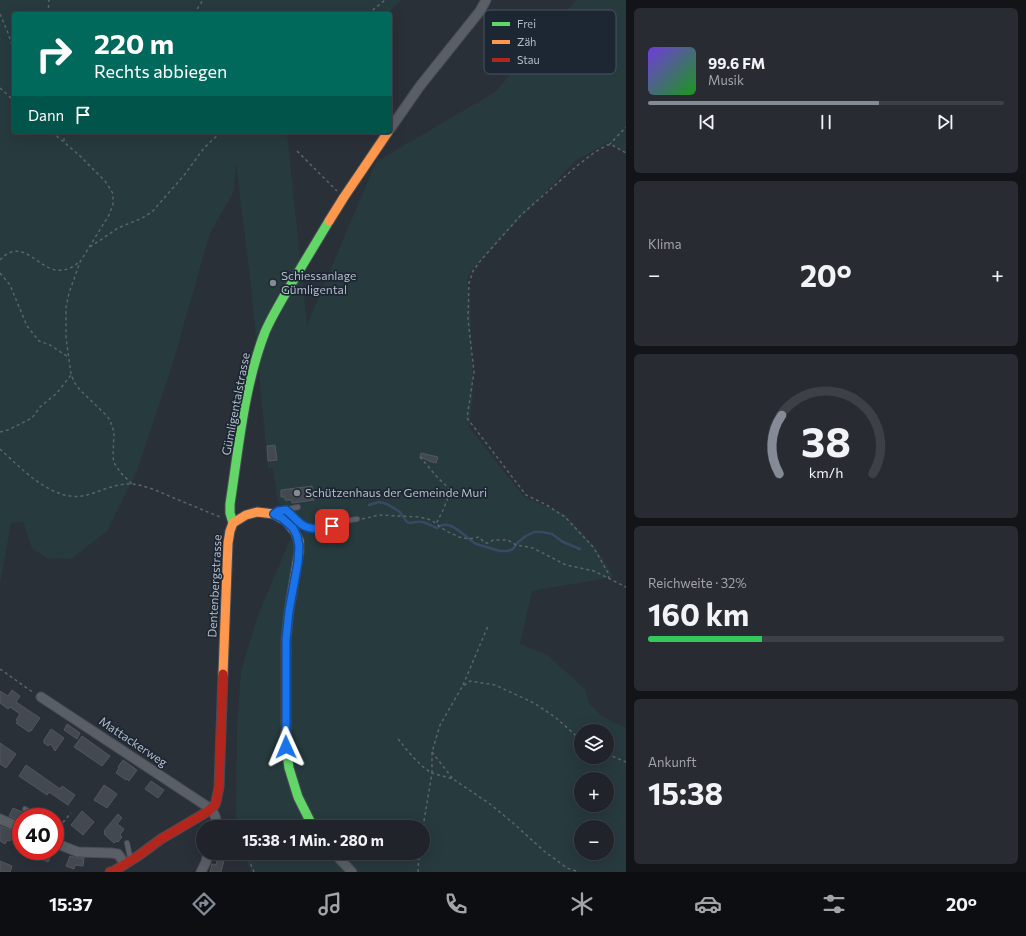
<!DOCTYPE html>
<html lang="de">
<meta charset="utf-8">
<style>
body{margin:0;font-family:Commissioner,sans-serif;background:#282c32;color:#f1f3f6;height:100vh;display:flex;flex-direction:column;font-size:15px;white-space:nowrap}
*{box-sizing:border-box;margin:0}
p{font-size:13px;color:#a2a4a8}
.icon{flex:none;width:22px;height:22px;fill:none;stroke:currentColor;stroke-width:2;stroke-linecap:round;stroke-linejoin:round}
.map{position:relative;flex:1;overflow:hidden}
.details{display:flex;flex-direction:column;gap:8px;padding:8px;background:#121417;width:400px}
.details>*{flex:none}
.hud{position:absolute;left:12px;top:12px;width:380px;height:122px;border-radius:4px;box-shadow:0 4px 16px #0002,0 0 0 1px #3d4147;background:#00695c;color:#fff;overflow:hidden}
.controls{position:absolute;left:574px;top:724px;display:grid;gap:8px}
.controls a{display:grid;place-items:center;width:40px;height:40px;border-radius:50%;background:#20242a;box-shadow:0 4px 16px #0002,0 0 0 1px #3d4147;font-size:20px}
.speed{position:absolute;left:12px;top:808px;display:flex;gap:8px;font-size:20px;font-weight:700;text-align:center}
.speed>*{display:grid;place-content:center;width:52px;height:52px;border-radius:50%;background:#20242a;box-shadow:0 4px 16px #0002,0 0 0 1px #3d4147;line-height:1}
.speed .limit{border:6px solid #d22;background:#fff;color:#111}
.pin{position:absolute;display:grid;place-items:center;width:34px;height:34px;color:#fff;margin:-17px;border-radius:8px;box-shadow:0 2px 6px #0006}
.me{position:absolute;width:44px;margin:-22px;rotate:359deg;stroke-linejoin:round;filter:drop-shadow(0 0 3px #0008)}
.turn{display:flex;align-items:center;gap:14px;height:84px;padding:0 16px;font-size:18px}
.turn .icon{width:52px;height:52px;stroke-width:2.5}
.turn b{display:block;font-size:28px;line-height:34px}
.then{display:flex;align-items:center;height:38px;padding:0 16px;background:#0003;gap:8px;font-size:15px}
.big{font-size:30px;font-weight:700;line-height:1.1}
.details .card{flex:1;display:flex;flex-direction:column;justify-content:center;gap:6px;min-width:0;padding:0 14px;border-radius:6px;background:#282c32}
.details .dial{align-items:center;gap:0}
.dial svg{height:104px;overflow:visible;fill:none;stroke:#3d4147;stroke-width:7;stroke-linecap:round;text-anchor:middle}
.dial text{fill:#f1f3f6;stroke:none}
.song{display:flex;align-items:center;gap:12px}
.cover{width:48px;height:48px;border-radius:6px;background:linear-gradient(135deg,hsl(260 70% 55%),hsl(120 70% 35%))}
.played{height:4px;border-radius:2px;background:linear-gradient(90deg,#848b96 65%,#3d4147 65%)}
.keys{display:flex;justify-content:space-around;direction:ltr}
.heat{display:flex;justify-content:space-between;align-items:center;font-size:22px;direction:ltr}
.charge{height:6px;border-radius:3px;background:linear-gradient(90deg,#34c759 32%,#3d4147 0)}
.trip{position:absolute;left:196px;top:820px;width:234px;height:40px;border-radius:20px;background:#20242a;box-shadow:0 4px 16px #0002,0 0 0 1px #3d4147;font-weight:700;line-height:40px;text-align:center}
.dock{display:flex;height:64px;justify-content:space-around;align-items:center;background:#0d0e11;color:#a2a4a8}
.dock .icon{width:28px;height:28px}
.dock .active{color:#848b96}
.dock b{font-size:18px;color:#f1f3f6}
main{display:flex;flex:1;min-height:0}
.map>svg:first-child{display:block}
.green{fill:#273a3e;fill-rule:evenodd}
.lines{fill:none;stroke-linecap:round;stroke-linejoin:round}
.stream{stroke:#384963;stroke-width:2.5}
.building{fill:#444950;stroke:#52575f}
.lane-casing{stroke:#484c53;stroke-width:6}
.street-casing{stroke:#484c53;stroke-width:11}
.fast-casing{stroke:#484c53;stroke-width:11}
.slow-casing{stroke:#484c53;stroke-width:11}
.jam-casing{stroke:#484c53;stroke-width:11}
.path{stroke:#5d636a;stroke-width:1.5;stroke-dasharray:3 3;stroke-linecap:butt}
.lane{stroke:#5a5e66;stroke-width:4.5}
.street{stroke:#5a5e66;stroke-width:9}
.fast{stroke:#63d668;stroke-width:9}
.slow{stroke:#ff974d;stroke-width:9}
.jam{stroke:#b3261e;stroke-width:9}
.route-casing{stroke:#114b97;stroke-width:10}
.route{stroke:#1a73e8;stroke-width:7}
.poi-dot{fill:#848b96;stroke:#1d2633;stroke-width:1.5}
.labels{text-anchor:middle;stroke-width:3.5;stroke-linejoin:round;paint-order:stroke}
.poi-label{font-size:12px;fill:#b4bcc9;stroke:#1d2633;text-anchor:start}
.street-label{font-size:12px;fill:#b4bcc9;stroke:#1d2633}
.key{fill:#1d2633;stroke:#4a5360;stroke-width:1}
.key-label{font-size:11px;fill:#b4bcc9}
</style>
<main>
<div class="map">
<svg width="626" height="872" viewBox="0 0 626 872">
<rect width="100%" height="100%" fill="#2a3038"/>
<path class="green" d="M0,0H401L387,14H14V132H287L307,325L376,162L495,92L576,0H626V153L609,142L575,161L471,271L467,282L470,300L473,391L469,427L524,497L566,515L595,547L614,577L532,591L520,644L547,655L585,689L589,703L600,715L626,728V872H250L245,853H423V827H237L236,825L237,726L241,671L258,615L289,542L306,530H315L278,502L273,468H268L251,285L236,163L234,191L210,233L172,366L137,471L107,531L71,559L46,558L32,548L23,522L11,523L0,584ZM581,731H607V757H581ZM581,779H607V805H581ZM581,827H607V853H581Z"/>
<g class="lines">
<path class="stream" d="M369,505L379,502L387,504L400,512L407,522L410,523C426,520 424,523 437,528C438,527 442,525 443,525C455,523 467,539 476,544L500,551H508L513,549L518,542L526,536L534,532H542L552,534L563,542L580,549"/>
</g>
<g class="building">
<path d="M275,445L277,460L268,461L267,446Z"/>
<path d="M421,453L438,457L436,463L429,461H430L420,457Z"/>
<path d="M312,486L314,500L292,503V500H285V497H281V490Z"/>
<path d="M319,511L329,519L331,516L338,520L325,524L315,517Z"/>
<path d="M12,690L20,696L16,702L40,718L31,731L30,730L29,732L16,723L18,721L16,720L20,714L10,707L8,709L0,703V691L8,696Z"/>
<path d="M67,724L80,733L77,739L64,730Z"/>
<path d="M51,729L64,738L55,751L51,744L48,746L44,743V740Z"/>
<path d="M82,736L110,756L102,766L74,747Z"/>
<path d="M0,743L16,754L6,768L0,764Z"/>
<path d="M123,760L137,770L129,781L127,779L126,780L116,773L119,768L118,767Z"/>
<path d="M26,765L60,789L62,786L75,795L68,805L49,792L47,795L19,776Z"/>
<path d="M151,781L164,790L158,798L145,789Z"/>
<path d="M104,785L117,794L107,808L94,800Z"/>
<path d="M13,808L25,813L30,817H21V821L9,816Z"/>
<path d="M82,811L94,822L83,835L71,825Z"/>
<path d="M118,814L122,818L117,824L124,829L120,835L122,837L118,842L117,841L114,843L104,834L105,832L104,831Z"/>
<path d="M0,826L18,833L16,838H15L9,841L7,840L5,844L0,841Z"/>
<path d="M41,851H53L48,862L44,860Z"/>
<path d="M219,853H226L221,872H210L212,864L216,865Z"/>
<path d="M70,856L78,858H84L83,866L75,865L74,869L66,866Z"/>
<path d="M0,861L12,866L10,872H0Z"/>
</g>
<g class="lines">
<g class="lane-casing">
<g id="lane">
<path d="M286,510C292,515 297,521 302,525C320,536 340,520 357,519"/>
<path d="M275,513C280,510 291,509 298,507"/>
<path d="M25,809L37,817"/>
<path d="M55,831V834"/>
<path d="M127,843L130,857L129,859"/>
</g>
</g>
<g class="street-casing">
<g id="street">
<path d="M390,129L420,86L480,11L486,0"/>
<path d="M41,697L208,807C215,814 217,816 215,827"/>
<path d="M0,819L21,828"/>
<path d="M55,843L78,852L111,853L118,854L125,864"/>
<path d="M334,853L352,872"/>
<path d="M201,872L206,862L208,853"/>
</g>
</g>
<g class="fast-casing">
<g id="fast">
<path d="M233,523L230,513V504C239,446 244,386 265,332C272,316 281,301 290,286C303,264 316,243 329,221"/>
<path d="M286,653V747L289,768L298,797L313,827"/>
</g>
</g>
<g class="slow-casing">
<g id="slow">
<path d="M329,221L344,197L388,132"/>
<path d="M223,674L228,543L230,531L233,523L246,515L257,512L274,514L286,521L295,532L299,541V552L289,611L286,640V653"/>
</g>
</g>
<g class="jam-casing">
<path id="jam" d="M110,872L114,871L138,856L161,839L207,812L214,806L216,802L219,787L223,674"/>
</g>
<g class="path">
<path d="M0,14L8,33L14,51"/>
<path d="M48,14L49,0"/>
<path d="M194,14L203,0"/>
<path d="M368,14L385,0"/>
<path d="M0,88L11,98L14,99"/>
<path d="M52,132L79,155L105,181L111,190L113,194V204L109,215L80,262L69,293L66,308V338L71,374L74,382L80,390L106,415L110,420L114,432L113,457L114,463L121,473L132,484"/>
<path d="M64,132V143"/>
<path d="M609,145L626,127"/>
<path d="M297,151L337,191"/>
<path d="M90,247L118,228L140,219L152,212L185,174L204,148L221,132"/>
<path d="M0,260C29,229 44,292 79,262"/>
<path d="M0,273L10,285L27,326L39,341L50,345L68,357"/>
<path d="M0,432L8,430L32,418L40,407L57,393L71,375"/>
<path d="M0,449C22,469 54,504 87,495C102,491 116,483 132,484C144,485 158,491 169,496C186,503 203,510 220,517"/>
<path d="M420,457L439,479L451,490L443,510L436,524"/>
<path d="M362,519L379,515L419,517L428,519L434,522L446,531L459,537L469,539L479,537L485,543H488L493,540H508L516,545L533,548L566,565L594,571L626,587"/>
<path d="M609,579L608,573L594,548L565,517L545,504L526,495L467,418L474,372L468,319L469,283L473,271L481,260L521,215L578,165L595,152L607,145H612L626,153"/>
<path d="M0,669L34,693"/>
<path d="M463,685L488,626"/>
<path d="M398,739C408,751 418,765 432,773V752L440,725L462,687L470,681L495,685L534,703L555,717L581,740"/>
<path d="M432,752L453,779"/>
<path d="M607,754L626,762"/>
<path d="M59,827L71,813"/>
<path d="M423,827L432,773L453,779L490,804L513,823L544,851L567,868L579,872"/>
<path d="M246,853L254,872"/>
<path d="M418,872L419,853"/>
</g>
<use href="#lane" class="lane"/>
<use href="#street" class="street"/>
<use href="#fast" class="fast"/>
<use href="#slow" class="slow"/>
<use href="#jam" class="jam"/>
</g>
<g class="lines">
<g class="route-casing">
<path id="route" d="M286,747V640L289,611L298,562L299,546L297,536L293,528L282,518L274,514L278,511L286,510C291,514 296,520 301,524C310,531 322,528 332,526"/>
</g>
<use href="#route" class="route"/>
</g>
<g class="poi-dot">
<circle cx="273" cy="283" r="4"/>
<circle cx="297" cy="493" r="4"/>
</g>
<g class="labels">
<g class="poi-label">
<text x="281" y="280">Schiessanlage<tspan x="281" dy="14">Gümligental</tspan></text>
<text x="305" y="497">Schützenhaus der Gemeinde Muri</text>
</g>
<g class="street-label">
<text transform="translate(236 404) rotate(-79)" y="4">Gümligentalstrasse</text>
<text transform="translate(215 586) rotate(-87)" y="4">Dentenbergstrasse</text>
<text transform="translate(133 742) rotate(34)" y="4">Mattackerweg</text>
</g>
</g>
<rect x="484" y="10" width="132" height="64" rx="6" class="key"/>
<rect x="492" y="22" width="18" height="4" fill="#63d668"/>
<rect x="492" y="40" width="18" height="4" fill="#ff974d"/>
<rect x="492" y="58" width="18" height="4" fill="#b3261e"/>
<g class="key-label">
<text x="517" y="28">Frei</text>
<text x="517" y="46">Zäh</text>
<text x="517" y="64">Stau</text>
</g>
</svg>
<div class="controls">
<a><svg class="icon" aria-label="layers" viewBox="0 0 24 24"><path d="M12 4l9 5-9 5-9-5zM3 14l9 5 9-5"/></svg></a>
<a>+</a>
<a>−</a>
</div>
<div class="speed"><div class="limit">40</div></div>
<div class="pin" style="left:332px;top:526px;background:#d93025"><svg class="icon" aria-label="arrive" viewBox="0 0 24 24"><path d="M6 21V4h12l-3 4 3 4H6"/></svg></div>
<svg class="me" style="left:286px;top:747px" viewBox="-20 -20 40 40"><path d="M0-17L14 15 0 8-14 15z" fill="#1a73e8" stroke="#fff" stroke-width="4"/></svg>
<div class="trip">15:38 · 1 Min. · 280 m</div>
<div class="hud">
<div class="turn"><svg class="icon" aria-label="right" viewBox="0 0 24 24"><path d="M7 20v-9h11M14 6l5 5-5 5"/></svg><div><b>220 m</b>Rechts abbiegen</div></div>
<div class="then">Dann<svg class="icon" aria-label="arrive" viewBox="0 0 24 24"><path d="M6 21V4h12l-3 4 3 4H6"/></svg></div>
</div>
</div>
<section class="details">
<div class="card">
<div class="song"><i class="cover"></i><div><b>99.6 FM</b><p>Musik</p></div></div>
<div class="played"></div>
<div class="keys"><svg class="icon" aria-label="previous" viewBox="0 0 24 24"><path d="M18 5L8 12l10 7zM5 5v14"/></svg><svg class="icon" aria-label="pause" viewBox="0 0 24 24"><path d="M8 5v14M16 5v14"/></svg><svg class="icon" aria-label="next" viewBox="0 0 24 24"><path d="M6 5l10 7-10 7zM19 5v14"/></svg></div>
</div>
<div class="card"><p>Klima</p>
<div class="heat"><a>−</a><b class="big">20°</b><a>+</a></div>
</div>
<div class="card dial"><svg viewBox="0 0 100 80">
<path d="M14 69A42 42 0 1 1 86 69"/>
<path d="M14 69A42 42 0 0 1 16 24" stroke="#848b96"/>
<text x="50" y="56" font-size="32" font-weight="700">38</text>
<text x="50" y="72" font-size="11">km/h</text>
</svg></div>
<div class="card"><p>Reichweite · 32%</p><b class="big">160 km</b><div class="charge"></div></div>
<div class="card"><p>Ankunft</p><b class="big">15:38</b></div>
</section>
</main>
<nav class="dock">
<b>15:37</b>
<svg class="icon active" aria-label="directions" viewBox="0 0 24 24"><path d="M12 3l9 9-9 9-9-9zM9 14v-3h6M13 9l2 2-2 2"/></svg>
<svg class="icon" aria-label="music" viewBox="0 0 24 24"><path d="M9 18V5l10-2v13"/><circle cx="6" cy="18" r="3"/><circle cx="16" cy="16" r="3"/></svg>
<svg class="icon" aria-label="phone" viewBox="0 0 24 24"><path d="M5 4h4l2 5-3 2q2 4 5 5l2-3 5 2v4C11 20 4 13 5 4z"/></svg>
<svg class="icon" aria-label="climate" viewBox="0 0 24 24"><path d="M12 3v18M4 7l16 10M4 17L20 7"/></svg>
<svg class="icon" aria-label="car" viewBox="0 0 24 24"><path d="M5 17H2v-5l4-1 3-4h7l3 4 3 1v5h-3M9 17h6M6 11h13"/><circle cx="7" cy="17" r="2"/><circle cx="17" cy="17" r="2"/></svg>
<svg class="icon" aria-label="filters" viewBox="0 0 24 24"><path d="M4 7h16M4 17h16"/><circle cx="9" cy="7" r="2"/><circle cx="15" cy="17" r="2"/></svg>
<b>20°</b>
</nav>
